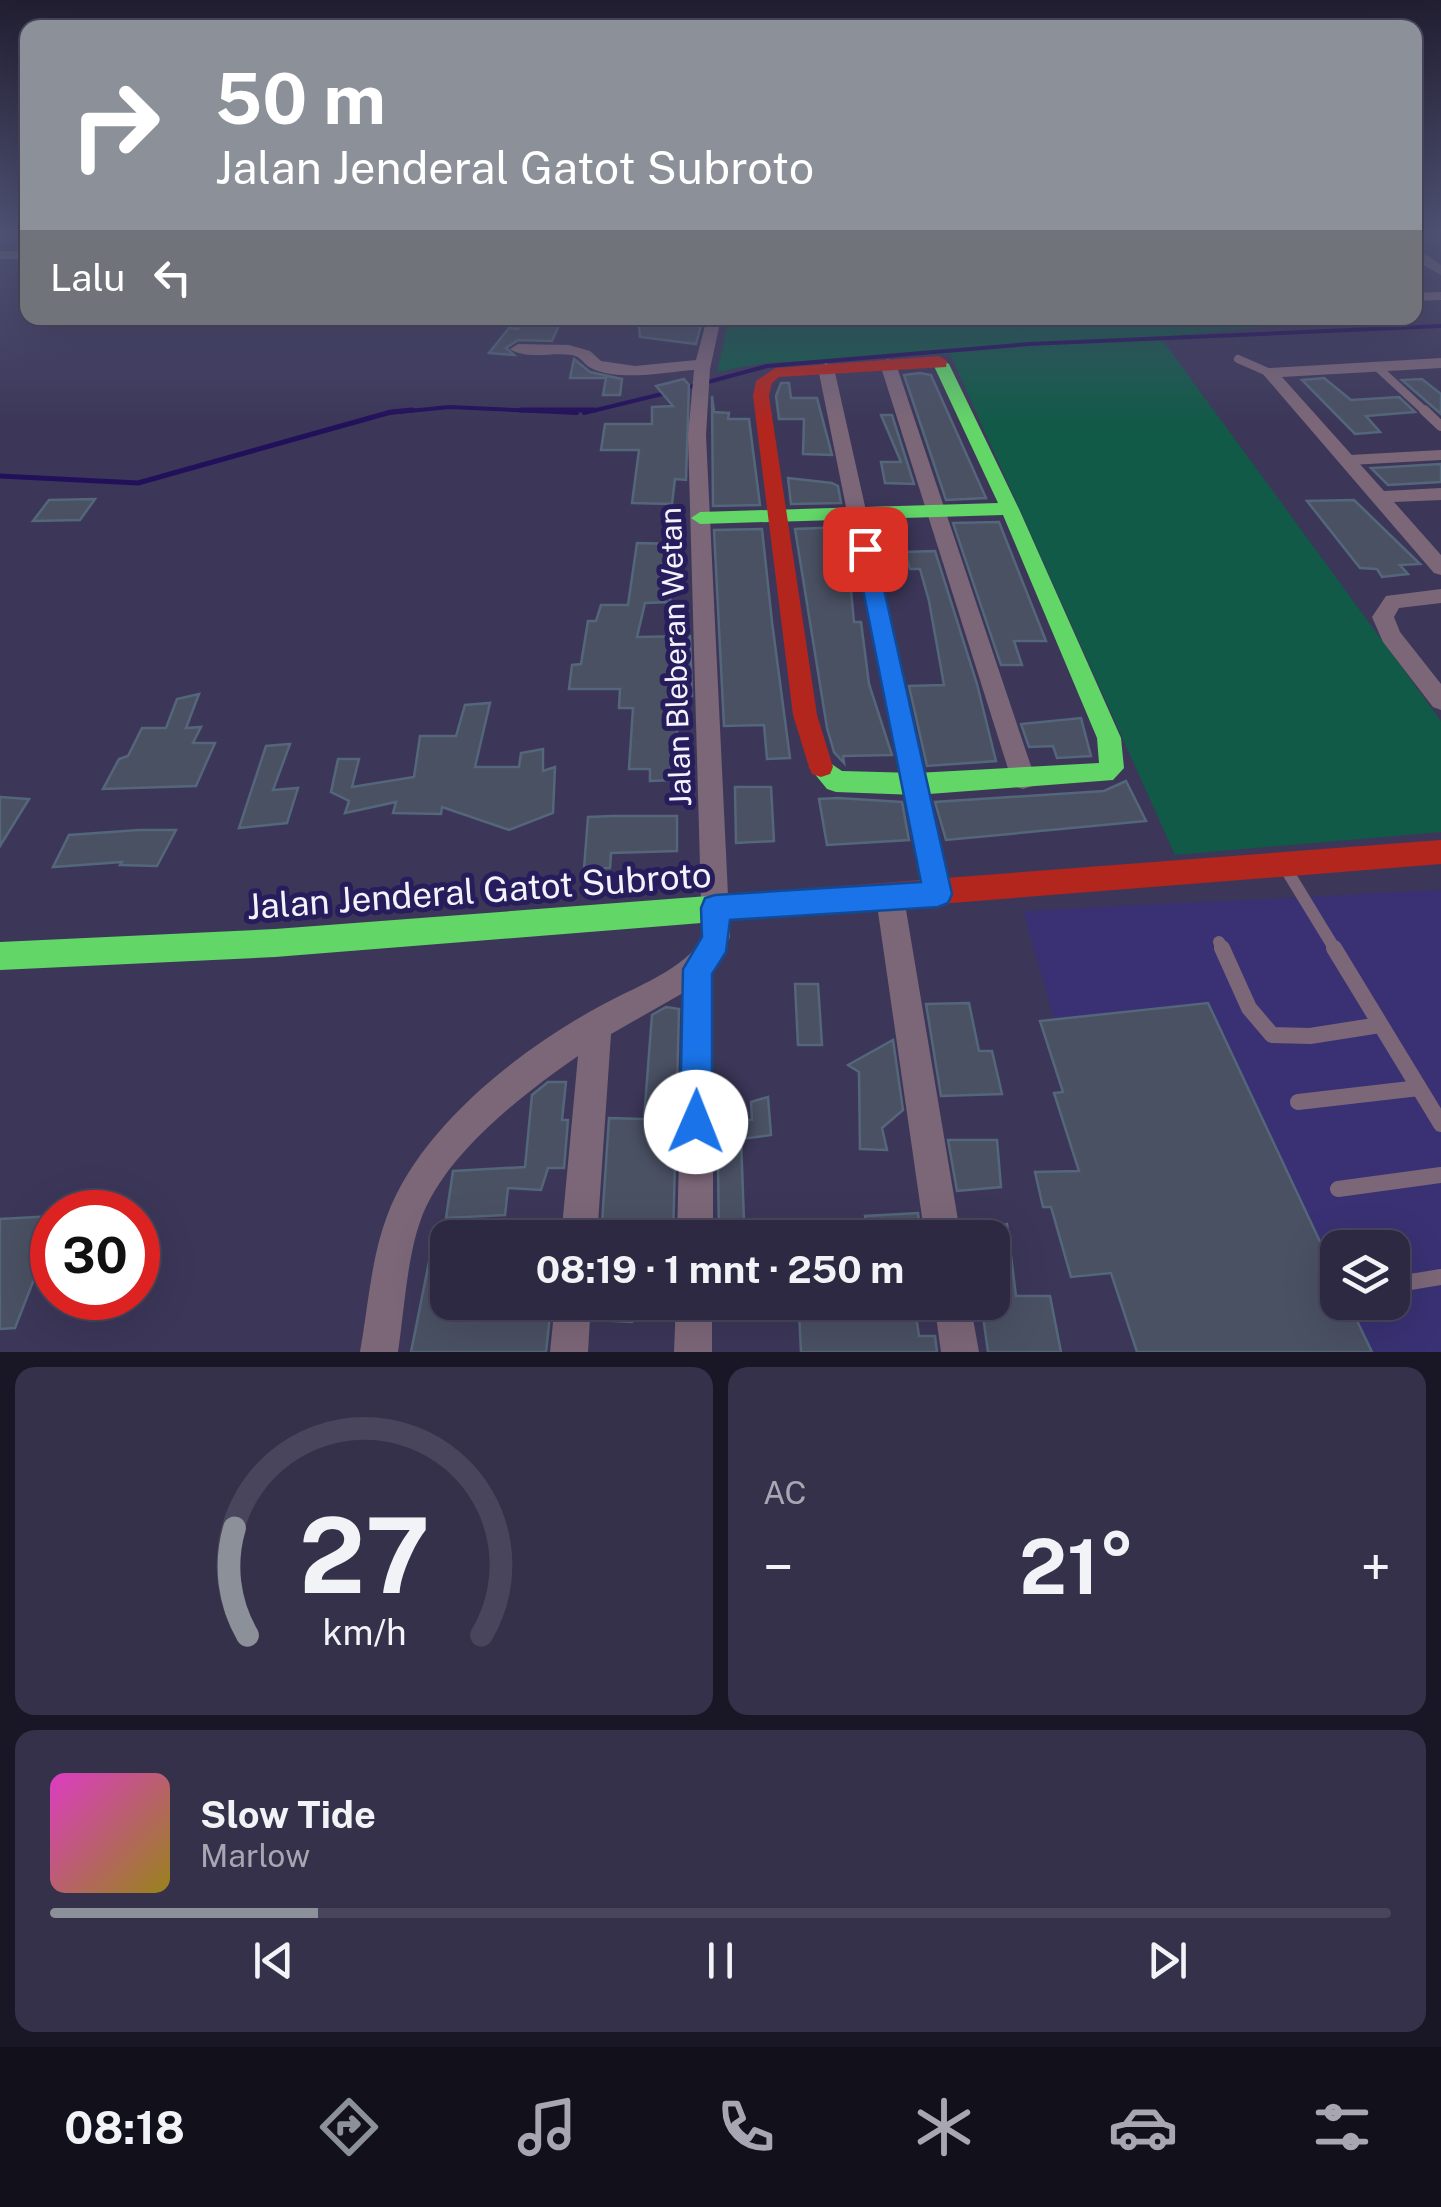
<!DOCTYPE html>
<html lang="id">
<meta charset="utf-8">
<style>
body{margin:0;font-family:"Public Sans",sans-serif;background:#35314a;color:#f1f3f6;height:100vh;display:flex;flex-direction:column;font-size:38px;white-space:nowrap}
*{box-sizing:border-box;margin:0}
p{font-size:32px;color:#a7a6b2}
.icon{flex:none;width:55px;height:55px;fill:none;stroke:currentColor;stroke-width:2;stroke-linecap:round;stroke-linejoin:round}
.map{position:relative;height:1352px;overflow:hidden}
.drawer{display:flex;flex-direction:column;gap:15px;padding:15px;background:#191725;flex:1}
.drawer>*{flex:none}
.top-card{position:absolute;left:20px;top:20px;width:1402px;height:305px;border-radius:20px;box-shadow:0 10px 40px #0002,0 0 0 2px #48455c;background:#8c9099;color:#fff;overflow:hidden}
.controls{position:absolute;left:1320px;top:1230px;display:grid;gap:20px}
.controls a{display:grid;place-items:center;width:90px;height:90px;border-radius:20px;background:#2d2943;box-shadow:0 10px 40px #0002,0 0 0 2px #48455c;font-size:50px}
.speed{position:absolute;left:30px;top:1190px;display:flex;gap:20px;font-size:50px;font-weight:700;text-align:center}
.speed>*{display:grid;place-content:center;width:130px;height:130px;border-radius:50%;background:#2d2943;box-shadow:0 10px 40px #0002,0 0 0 2px #48455c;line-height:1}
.speed .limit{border:15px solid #d22;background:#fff;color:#111}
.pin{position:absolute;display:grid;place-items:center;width:85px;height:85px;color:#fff;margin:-42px;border-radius:20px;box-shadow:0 5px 15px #0006}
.me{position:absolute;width:110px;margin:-55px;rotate:1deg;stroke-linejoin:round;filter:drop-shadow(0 0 8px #0008)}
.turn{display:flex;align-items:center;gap:35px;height:210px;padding:0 30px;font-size:45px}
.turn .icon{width:130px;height:130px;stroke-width:2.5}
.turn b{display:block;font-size:70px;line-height:85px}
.then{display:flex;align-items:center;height:95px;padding:0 30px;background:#0003;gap:20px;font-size:38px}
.big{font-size:75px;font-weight:700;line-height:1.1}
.drawer .widget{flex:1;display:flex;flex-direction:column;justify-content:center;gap:15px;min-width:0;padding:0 35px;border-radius:20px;background:#35314a}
.drawer .dial{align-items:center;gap:0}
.dial svg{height:260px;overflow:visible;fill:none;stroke:#48455c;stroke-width:7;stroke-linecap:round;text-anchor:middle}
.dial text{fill:#f1f3f6;stroke:none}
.song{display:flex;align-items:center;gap:30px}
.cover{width:120px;height:120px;border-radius:15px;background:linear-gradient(135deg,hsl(310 70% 55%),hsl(50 70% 35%))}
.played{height:10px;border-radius:5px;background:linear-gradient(90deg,#8c9099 20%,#48455c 20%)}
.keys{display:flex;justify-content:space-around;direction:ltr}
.heat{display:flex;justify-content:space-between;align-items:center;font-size:55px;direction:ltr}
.drawer .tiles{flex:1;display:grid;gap:15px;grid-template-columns:1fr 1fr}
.widget:last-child{grid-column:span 2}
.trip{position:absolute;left:430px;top:1220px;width:580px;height:100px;border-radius:20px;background:#2d2943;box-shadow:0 10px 40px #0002,0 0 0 2px #48455c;font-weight:700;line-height:100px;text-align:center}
.menu{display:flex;height:160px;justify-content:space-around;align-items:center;background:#12101b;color:#a7a6b2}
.menu .icon{width:70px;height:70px}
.menu .on{color:#8c9099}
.menu b{font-size:45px;color:#f1f3f6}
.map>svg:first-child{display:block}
.built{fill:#393173;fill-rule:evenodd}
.green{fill:#115a47}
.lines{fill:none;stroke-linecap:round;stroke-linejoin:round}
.stream-far1{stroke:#23105b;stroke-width:4}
.stream{stroke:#23105b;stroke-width:5}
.building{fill:#4a5163;stroke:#54667a;stroke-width:2.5}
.lane-far3{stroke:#7c6778;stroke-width:8}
.lane-far2{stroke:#7c6778;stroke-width:10}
.lane-far1{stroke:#7c6778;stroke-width:12}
.lane{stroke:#7c6778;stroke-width:16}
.street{fill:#7c6778;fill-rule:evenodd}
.fast{fill:#63d668;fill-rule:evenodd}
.jam{fill:#b3261e;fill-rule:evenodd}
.route{fill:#1a73e8;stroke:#114b97;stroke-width:2.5}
.labels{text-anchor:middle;stroke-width:10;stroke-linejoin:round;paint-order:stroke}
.street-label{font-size:30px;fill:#f3f3fb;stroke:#271d5c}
.near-street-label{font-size:35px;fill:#f3f3fb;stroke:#271d5c}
</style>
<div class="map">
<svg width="1441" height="1352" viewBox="0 0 1441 1352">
<rect width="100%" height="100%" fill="#3c3759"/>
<path class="built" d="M1441,890V1352H1150L1023,911ZM1338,1248H1392V1302H1338Z"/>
<path class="green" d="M729,318H1300L1305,323L1160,337L1441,721V832L1175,855L950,354L764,363L717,372Z"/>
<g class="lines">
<g class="stream-far1">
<path d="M682,389L767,366L1029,344L1441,326"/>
<path d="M388,413L450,407L577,413"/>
<path d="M584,413L670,392"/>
</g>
<g class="stream">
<path d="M521,410H595"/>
<path d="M0,476L138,483L391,412L412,410"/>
</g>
</g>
<g class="building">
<path d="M519,318H562L552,341L518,340L506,348L514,355L489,353L509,328L518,329Z"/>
<path d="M638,318H661L702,321L696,344L640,337Z"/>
<path d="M574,359L590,372L622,379L620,395H603L606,378H570Z"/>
<path d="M920,373L931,375L986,498L946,500L904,375Z"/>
<path d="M1324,378L1351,400L1399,397L1415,412L1366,416L1380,432L1355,434L1302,380Z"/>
<path d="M684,379L689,385L686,480L675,479L672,504L632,503L639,450H601L605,424H652V407L673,406L656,386Z"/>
<path d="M1422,379L1441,394V414L1402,380Z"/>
<path d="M781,383H789L791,398H817L832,455L803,454L804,419H779L776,396Z"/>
<path d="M712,396L714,412L729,413L728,419H749L760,505L713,506Z"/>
<path d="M881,415H892L914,484L885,483L881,462H901Z"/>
<path d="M1441,464V482L1388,485L1371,468Z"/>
<path d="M788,478L832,483L838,486L841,503L791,504Z"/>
<path d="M95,499L80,520L33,521L49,500Z"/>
<path d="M1354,500L1420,564L1400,565L1408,574L1382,577L1377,569L1360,568L1307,501Z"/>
<path d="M999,522L1046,641H1014L1022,665H1001L953,523Z"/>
<path d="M894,525L903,564L882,566L873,526Z"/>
<path d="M845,527L854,622H861L869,684L892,755L843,756L844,763L834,752L827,728L795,529Z"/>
<path d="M762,529L772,622L790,758L767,759L764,725L724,726L714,530Z"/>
<path d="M637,543L676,544L670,602L645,603L637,637L690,636L692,696H678L676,780L650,781V769H629L633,708H619L620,689H569L572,665L581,664L588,621H596L601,605H628Z"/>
<path d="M935,551L977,684L996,761L927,766L909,686L944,685L929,601L920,569H910L905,552Z"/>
<path d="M199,694L186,728L201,727L193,743H215L196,786L103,789L119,759L128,756L142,728H166L177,699Z"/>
<path d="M490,703L475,767H519L521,753L543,749V771L555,767L553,813L509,830L442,807L441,814L393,813L396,802L345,813L349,801L331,792L338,759H359L352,787L414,777L420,736H456L465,705Z"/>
<path d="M1081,718L1091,756L1057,758L1053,746L1029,747L1021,724Z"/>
<path d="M290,744L273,790L298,788L287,823L239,828L266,746Z"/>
<path d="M1126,781L1146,821L946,840L935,802L1104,791Z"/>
<path d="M735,787H771L774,841L736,843Z"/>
<path d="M0,797L29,799L0,846Z"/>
<path d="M838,798L902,802L909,840L827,845L819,799Z"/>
<path d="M613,816H677V851L611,853L610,868L584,869L588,817Z"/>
<path d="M139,830H176L157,866L120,865L122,862L53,867L69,835Z"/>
<path d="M795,984H818L822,1045H798Z"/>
<path d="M969,1003L979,1051H992L1002,1094L941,1096L926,1004Z"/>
<path d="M1208,1003L1338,1280V1302H1348L1372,1352H1137L1111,1273L1071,1277L1051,1207H1043L1035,1172L1079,1171L1054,1093L1063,1092L1040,1021Z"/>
<path d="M666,1007L679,1009L673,1238H601L609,1118L644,1119L652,1015Z"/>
<path d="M893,1040L903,1110L882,1128L887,1150L860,1149L859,1072L848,1065Z"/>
<path d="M548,1082H566L562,1120H568L564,1168H548L541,1190L508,1188L505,1215L446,1218L453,1171L525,1167L532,1095Z"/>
<path d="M717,1095L718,1118L752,1120L751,1102L768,1097L771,1135L741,1139L744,1221H793V1238H719Z"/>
<path d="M948,1140H997L1001,1187L957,1191Z"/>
<path d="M918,1213L921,1238H867L865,1216Z"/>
<path d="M52,1216V1233L15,1328L0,1329V1219Z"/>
<path d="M559,1222L557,1238H512L511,1223Z"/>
<path d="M962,1222L992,1237V1228L1007,1224L1016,1296H1050L1061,1352H988L981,1302H992V1238H965Z"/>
<path d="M432,1247H448V1302L551,1307L546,1352H411Z"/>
<path d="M595,1302H634L632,1322L594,1320Z"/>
<path d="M874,1302H914L919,1336H935L937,1352H801L799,1312L875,1313Z"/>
</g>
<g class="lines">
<g class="lane-far3">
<path d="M1415,297L1441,296"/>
<path d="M1238,359L1270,373"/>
<path d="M1377,367L1427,413"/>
</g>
<g class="lane-far2">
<path d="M1424,410L1441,426"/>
<path d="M1350,460L1441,455"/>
</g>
<g class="lane-far1">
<path d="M1289,874L1336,951"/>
<path d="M1219,942L1223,951"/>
</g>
<g class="lane">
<path d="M1222,948L1249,1008L1272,1035L1310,1036L1380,1025"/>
<path d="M1334,948L1441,1124"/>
<path d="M1298,1102L1419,1088"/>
<path d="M1338,1189L1441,1175"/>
<path d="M1392,1285L1441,1277"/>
</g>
<g class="street">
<rect x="0" y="251" width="28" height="8"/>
<path d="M1415,254H1425L1441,265V275L1415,260Z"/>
<path d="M707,318H721L710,369L706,435L730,937L713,974V1238H677L683,993L611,1034L597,1238H561L578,1056C522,1095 443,1155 420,1222C407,1259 404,1312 398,1352H360C368,1308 371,1258 387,1216C420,1127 520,1049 602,1005C631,989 690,967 702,937L688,435L694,370C666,372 618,382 591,368C583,364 582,357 572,355C553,352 526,360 510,349L518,344L569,345L590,351L601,361L635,366L696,360Z"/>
<path d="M1441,358V368L1282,377L1384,491L1441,488V500L1394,502L1441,555V575L1434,573L1262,373L1270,368Z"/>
<path d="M888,359L896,364L1035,778L1032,786L1023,789L1014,786L1011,778L880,364Z"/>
<path d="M826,363L834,368L952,894L948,903L938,907L928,903L924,894L818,368Z"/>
<path d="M1441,589V603L1399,608L1394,617L1400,632L1441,684V710L1433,707L1383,642L1372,617L1386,596Z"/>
<path d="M890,885L900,889L904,898L961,1238H925L876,898L880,889Z"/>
<path d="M555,1302H591L588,1352H550Z"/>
<path d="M676,1302H712V1352H674Z"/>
<path d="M934,1302H970L979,1352H941Z"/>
</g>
<g class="fast">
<path d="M941,359L949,364L1019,509L1121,738L1124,768L1113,780L916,795L836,792L827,789L809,767L812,760L821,757L842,771L916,773L1099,763L1097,738L1003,515L700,524L691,518L700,512L998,503L933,364Z"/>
<path d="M801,889L811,893L815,902L811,911L801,915L275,957L0,970V942L275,929Z"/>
</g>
<g class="jam">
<path d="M939,356L947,361L946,367L779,377L772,383L769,396L817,715L833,767L830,774L821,777L812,774L809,767L793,715L753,396L756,381L775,368Z"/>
<path d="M1441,840V864L801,915L791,911L787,902L791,893L801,889Z"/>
</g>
</g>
<linearGradient id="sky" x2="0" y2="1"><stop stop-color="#211e31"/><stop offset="0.55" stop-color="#505376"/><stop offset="1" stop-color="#505376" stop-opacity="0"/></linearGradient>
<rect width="1441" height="425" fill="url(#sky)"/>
<path class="route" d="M865,542L875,549L952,894L948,903L938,907L730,920L726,952L712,974V1122L708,1134L696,1139L684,1134L680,1122L683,969L702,937L701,908L705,898L715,895L921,882L855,549Z"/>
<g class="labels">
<g class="street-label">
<text transform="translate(676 657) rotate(-92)" y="10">Jalan Bleberan Wetan</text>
</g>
<g class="near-street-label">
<text transform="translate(479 891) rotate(-4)" y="12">Jalan Jenderal Gatot Subroto</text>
</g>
</g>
</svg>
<div class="controls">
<a><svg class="icon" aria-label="layers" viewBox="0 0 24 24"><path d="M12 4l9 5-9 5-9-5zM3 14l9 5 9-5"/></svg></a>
</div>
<div class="speed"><div class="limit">30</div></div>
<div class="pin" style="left:865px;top:549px;background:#d93025"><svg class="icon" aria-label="arrive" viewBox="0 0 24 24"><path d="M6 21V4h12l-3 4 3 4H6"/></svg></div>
<svg class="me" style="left:696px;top:1122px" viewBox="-20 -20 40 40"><circle r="19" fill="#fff"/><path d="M0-13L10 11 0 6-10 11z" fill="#1a73e8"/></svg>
<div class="trip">08:19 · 1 mnt · 250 m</div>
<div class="top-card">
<div class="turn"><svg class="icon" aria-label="right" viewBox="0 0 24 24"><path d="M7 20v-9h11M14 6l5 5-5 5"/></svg><div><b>50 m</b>Jalan Jenderal Gatot Subroto</div></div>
<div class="then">Lalu<svg class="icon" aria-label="left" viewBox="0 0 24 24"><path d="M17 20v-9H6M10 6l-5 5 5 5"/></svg></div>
</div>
</div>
<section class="drawer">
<div class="tiles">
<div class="widget dial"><svg viewBox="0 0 100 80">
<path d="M14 69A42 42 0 1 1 86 69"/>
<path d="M14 69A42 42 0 0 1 10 36" stroke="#8c9099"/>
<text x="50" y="56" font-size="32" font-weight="700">27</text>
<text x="50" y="72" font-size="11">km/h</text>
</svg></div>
<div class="widget"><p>AC</p>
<div class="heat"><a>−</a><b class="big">21°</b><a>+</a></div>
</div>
<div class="widget">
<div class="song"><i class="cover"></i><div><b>Slow Tide</b><p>Marlow</p></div></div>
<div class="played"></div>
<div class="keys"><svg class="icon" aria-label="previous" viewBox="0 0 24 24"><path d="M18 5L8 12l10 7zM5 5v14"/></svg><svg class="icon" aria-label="pause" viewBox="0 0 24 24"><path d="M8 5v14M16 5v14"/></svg><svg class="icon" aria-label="next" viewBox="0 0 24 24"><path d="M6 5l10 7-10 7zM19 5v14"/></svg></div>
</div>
</div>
</section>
<nav class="menu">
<b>08:18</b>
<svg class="icon on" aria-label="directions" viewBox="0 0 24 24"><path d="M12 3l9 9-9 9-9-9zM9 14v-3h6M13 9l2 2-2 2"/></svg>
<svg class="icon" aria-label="music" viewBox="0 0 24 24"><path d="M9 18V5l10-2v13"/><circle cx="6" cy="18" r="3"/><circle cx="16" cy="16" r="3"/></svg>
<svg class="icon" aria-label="phone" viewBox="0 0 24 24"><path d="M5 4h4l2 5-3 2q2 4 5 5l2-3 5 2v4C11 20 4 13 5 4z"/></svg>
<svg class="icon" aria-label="climate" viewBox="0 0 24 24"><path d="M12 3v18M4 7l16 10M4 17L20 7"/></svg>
<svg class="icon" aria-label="car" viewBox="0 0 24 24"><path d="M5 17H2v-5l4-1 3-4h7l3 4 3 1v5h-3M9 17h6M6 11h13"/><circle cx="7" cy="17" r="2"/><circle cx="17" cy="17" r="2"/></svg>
<svg class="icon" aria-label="filters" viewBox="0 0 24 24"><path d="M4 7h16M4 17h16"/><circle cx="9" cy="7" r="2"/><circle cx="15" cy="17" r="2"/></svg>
</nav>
